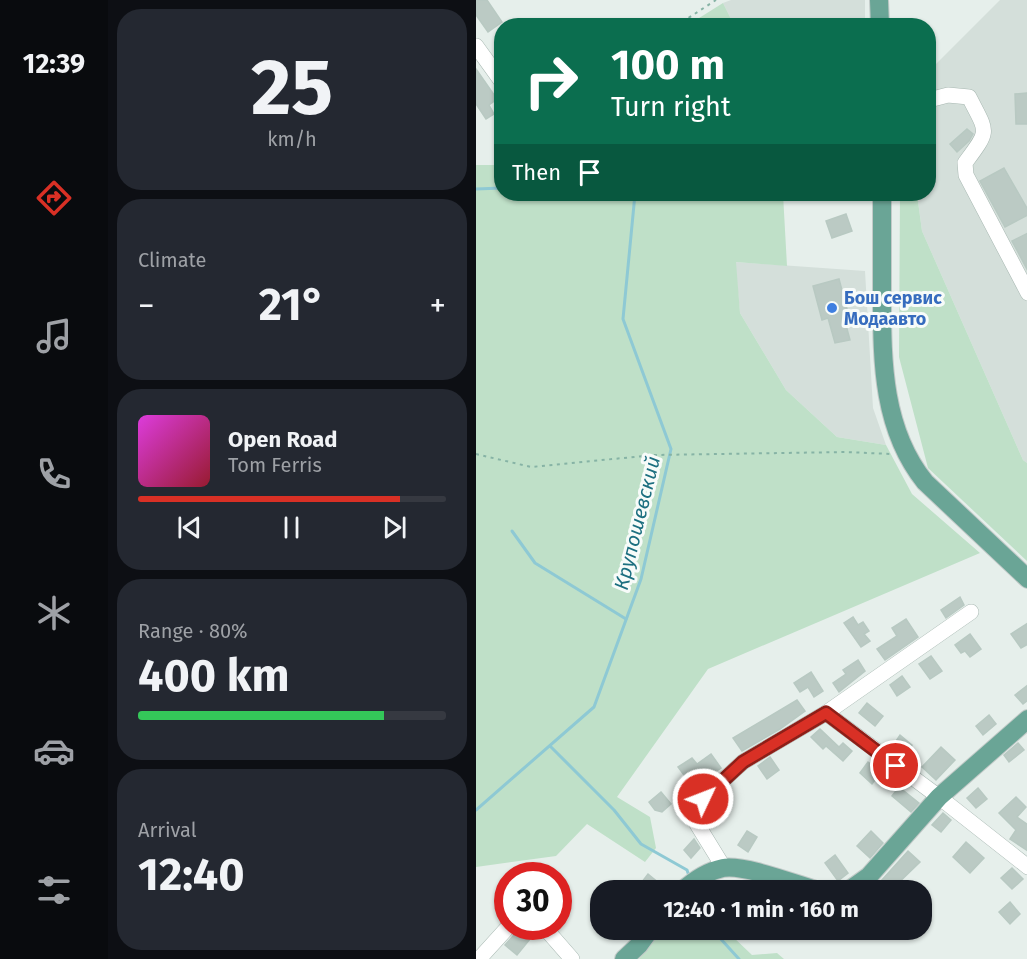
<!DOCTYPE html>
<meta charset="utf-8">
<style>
body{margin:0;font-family:"Fira Sans",sans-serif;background:#242831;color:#f1f3f6;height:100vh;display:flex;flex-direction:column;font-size:22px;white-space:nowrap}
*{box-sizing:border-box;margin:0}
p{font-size:20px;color:#9ea1a6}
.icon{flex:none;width:33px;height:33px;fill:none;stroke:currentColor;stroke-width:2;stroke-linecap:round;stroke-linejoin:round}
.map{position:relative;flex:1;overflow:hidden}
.sheet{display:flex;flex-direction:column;gap:9px;padding:9px;background:#0d0f14;width:368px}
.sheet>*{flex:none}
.banner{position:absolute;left:18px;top:18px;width:442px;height:183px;border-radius:24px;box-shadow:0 2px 4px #0004;background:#0b6e4f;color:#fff;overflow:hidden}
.speed{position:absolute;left:18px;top:862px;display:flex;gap:12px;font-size:30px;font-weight:700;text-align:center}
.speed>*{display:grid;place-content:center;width:78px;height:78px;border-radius:50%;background:#171b24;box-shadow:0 2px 4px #0004;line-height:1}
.speed .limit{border:9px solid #d22;background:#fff;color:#111}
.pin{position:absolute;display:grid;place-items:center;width:51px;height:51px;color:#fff;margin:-26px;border:3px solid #fff;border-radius:50%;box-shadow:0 2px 6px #0007}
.me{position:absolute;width:66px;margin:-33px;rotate:47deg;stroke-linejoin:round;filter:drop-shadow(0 0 4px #0008)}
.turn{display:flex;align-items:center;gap:21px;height:126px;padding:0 18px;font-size:27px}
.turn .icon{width:78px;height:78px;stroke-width:2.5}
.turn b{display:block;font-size:42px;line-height:51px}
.then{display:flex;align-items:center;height:57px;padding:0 18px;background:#0003;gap:12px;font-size:22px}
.big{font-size:45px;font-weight:700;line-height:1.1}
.sheet .widget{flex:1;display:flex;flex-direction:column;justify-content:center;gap:9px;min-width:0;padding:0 21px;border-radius:24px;background:#242831}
.sheet .dial{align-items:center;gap:0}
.dial b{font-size:78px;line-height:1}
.song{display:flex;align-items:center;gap:18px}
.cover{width:72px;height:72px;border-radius:9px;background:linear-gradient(135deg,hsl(300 70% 55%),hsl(350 70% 35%))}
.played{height:6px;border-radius:3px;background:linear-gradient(90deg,#d93025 85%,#363941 85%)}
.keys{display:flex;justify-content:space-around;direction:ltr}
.heat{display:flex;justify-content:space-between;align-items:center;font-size:33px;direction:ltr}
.charge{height:9px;border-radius:4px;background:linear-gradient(90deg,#34c759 80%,#363941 0)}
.trip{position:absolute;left:114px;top:880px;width:342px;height:60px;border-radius:24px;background:#171b24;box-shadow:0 2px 4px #0004;font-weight:700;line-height:60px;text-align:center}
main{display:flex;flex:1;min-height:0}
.tab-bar{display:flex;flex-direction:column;width:108px;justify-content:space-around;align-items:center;background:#090b0e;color:#9ea1a6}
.tab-bar .icon{width:42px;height:42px}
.tab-bar .selected{color:#d93025}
.tab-bar b{font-size:27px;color:#f1f3f6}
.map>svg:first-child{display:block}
.built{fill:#d4dfda}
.green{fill:#bfe0c8}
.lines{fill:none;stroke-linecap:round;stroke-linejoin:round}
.stream{stroke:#8ec9d4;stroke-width:3}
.building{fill:#bbcac4;stroke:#b8c9c2;stroke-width:1.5}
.minor-casing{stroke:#a8b8b2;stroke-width:16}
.major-casing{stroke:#c2cac8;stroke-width:20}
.path{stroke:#86b3a5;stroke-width:2;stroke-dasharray:3 4.5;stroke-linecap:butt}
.minor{stroke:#fff;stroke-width:15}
.major{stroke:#6aa596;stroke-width:18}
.route-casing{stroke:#8d1f18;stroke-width:15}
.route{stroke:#d93025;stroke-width:10}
.shop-dot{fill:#3f7fe0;stroke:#f7fbf9;stroke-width:2}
.labels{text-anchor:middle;stroke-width:6;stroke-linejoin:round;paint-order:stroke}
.shop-label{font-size:18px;font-weight:bold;fill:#366cbe;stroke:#f7fbf9;text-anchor:start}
.water-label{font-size:20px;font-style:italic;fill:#1c6f80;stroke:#f7fbf9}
</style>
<main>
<nav class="tab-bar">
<b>12:39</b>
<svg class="icon selected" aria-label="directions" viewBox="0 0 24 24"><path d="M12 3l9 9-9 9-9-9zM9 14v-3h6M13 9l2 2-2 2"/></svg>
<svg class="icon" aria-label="music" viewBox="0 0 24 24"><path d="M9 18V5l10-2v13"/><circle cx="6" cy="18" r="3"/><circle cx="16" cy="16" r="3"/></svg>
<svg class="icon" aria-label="phone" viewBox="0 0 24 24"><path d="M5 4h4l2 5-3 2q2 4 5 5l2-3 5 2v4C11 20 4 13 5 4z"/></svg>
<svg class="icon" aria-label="climate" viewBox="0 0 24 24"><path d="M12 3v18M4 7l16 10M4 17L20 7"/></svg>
<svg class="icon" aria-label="car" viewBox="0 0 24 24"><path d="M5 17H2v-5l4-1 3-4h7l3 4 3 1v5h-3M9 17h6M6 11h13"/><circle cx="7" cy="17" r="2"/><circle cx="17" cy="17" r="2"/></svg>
<svg class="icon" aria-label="filters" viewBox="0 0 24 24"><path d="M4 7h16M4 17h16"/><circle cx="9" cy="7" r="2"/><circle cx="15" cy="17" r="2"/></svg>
</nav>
<section class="sheet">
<div class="widget dial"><b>25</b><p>km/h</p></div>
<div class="widget"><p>Climate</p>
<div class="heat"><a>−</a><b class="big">21°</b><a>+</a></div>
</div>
<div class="widget">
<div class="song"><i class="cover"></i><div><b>Open Road</b><p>Tom Ferris</p></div></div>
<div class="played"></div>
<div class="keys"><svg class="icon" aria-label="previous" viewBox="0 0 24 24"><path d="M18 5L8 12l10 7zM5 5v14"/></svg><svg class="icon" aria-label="pause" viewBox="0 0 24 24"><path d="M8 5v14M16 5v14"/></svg><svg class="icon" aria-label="next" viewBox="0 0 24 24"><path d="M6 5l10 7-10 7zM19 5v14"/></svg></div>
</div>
<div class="widget"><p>Range · 80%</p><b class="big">400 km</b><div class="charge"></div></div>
<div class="widget"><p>Arrival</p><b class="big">12:40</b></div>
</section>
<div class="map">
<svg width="552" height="959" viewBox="0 0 552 959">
<rect width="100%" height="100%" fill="#e6efeb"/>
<g class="built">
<path d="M255,0H389V25H258L247,3Z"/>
<path d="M524,0H551V463L547,460L446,231L441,194H453V71Z"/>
<path d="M259,262L389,271L397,408L410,445L361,437L310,390L264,313Z"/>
</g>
<g class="green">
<path d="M247,3L258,25H212Z"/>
<path d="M0,165H25L26,194H307L311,266L260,262L264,313L310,390L361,437L410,445L436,494L504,553L232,669L141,797L174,817L180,848L169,862L111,824L80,856L0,867Z"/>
<path d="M424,194H441L446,231L547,460L551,463V561L452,468L423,357Z"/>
<path d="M187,930H253L254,934L276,955L301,953L308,959H163Z"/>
</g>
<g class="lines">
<g class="stream">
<path d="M0,189L26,188"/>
<path d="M36,531L59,563L150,619"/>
<path d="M74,746L138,810L165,844L211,870L212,873"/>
<path d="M0,810L118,707L165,579L195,449L147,319L159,194"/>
<path d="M240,930L243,937L263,959"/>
</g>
</g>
<g class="building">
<path d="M0,0H11L26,22L12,32L0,15Z"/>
<path d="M0,69L21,99L13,105L18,114L10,119L0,104Z"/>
<path d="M552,93V124H540L539,94Z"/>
<path d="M491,129L497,134L493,141L481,152L474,144Z"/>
<path d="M528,168L552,210V215L529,227L504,181Z"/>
<path d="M370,214L376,231L356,238L350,221Z"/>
<path d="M552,233V271L536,241Z"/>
<path d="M363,279L372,313L367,314L374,340L359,343L352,318L346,320L337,286Z"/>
<path d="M484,597L488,605L470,618L465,610Z"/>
<path d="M377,617L382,625L387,622L393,631L388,634L394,641L385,647L368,623Z"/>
<path d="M430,619L442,637L409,660L401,649L421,636L416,628Z"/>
<path d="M552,623V644L545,648L535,634Z"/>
<path d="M494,634L505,649L494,657L489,651L485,653L479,645Z"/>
<path d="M455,656L466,671L454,679L443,664Z"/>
<path d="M382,660L389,671L363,692L357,683L370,674L367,670Z"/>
<path d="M335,672L347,691L338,697L332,687L324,692L318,683Z"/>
<path d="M426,676L434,687L421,696L414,685Z"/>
<path d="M552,685V700L547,704L539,695Z"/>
<path d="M321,700L329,711L304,729L266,751L257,738Z"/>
<path d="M391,703L407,716L399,726L383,713Z"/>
<path d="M513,715L520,724L507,735L500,726Z"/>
<path d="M344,729L363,747L367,743L376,751L367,761L350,746L347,749L335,737Z"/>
<path d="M424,735L436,745L430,753L418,744Z"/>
<path d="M542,743L548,750L533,762L528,755Z"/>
<path d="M465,747L479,760L460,780L446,767Z"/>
<path d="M235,754L245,768L217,787L202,767L216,758L221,764Z"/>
<path d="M294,757L303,770L291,779L282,766Z"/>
<path d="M392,762L405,772L396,784L384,773Z"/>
<path d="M423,787L443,803L435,812L416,796Z"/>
<path d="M502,788L511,799L500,808L491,798Z"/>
<path d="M185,792L195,804L186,812L179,810L173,802Z"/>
<path d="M540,797L550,807L541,817L552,825V851L534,839L540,830L523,813Z"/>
<path d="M243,801L253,813L242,823L231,811Z"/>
<path d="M467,813L475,820L465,832L456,825Z"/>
<path d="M271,831L281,837L272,852L262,845Z"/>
<path d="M395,831L407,843L394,858L381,846Z"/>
<path d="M218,839L224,848L215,858L208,850Z"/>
<path d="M490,842L508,858L494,873L477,857Z"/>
<path d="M432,851L444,862L414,891H396Z"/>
<path d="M359,855L372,873L362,881L349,863Z"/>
<path d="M536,868L547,879L536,889L525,878Z"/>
<path d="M172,874L183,883L176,891H167L162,887Z"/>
<path d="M534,902L544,914L534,924L523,912Z"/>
<path d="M45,927H49L58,934L41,955L29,945Z"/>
</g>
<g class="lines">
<g class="minor-casing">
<g id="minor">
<path d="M0,46L26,82"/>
<path d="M453,100L472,95L493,97C512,134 514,129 489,163L490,175L552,293"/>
<path d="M350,713L463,797L552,867"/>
<path d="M248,868L213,811L267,762L350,713L495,612"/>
<path d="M68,927L96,959"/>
<path d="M3,959L32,927"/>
</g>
</g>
<g class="major-casing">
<g id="major">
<path d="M403,0L404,26"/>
<path d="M406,194C406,229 406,264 406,299C406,363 407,430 449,482L552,579"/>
<path d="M206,891C217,881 232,871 247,868C268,864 322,885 343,891"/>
<path d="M372,891L393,876L463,797L552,719"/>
<path d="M148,959L163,945L174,930"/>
</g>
</g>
<g class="path">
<path d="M200,26L240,0"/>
<path d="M0,454L55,467L178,455L370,452L415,454"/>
</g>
<use href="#minor" class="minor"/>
<use href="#major" class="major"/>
</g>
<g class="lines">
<g class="route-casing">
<path id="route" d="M227,799L267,762L350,713L420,766"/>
</g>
<use href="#route" class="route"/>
</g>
<circle class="shop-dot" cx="356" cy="308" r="6"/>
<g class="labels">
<g class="shop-label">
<text x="368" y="304">Бош сервис<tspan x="368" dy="21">Модаавто</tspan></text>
</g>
<g class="water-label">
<text transform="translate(161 523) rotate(-76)" y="7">Крупошевский</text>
</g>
</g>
</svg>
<div class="speed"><div class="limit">30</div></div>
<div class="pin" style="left:420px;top:766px;background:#d93025"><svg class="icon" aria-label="arrive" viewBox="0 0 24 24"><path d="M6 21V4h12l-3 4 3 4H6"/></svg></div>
<svg class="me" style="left:227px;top:799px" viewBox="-20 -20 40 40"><circle r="17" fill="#d93025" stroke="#fff" stroke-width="3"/><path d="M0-11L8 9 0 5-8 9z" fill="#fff"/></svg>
<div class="trip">12:40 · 1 min · 160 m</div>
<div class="banner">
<div class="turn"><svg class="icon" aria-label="right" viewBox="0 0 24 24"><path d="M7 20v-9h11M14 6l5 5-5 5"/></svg><div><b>100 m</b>Turn right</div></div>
<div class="then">Then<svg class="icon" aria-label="arrive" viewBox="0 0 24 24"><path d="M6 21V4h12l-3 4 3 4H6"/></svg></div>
</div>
</div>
</main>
